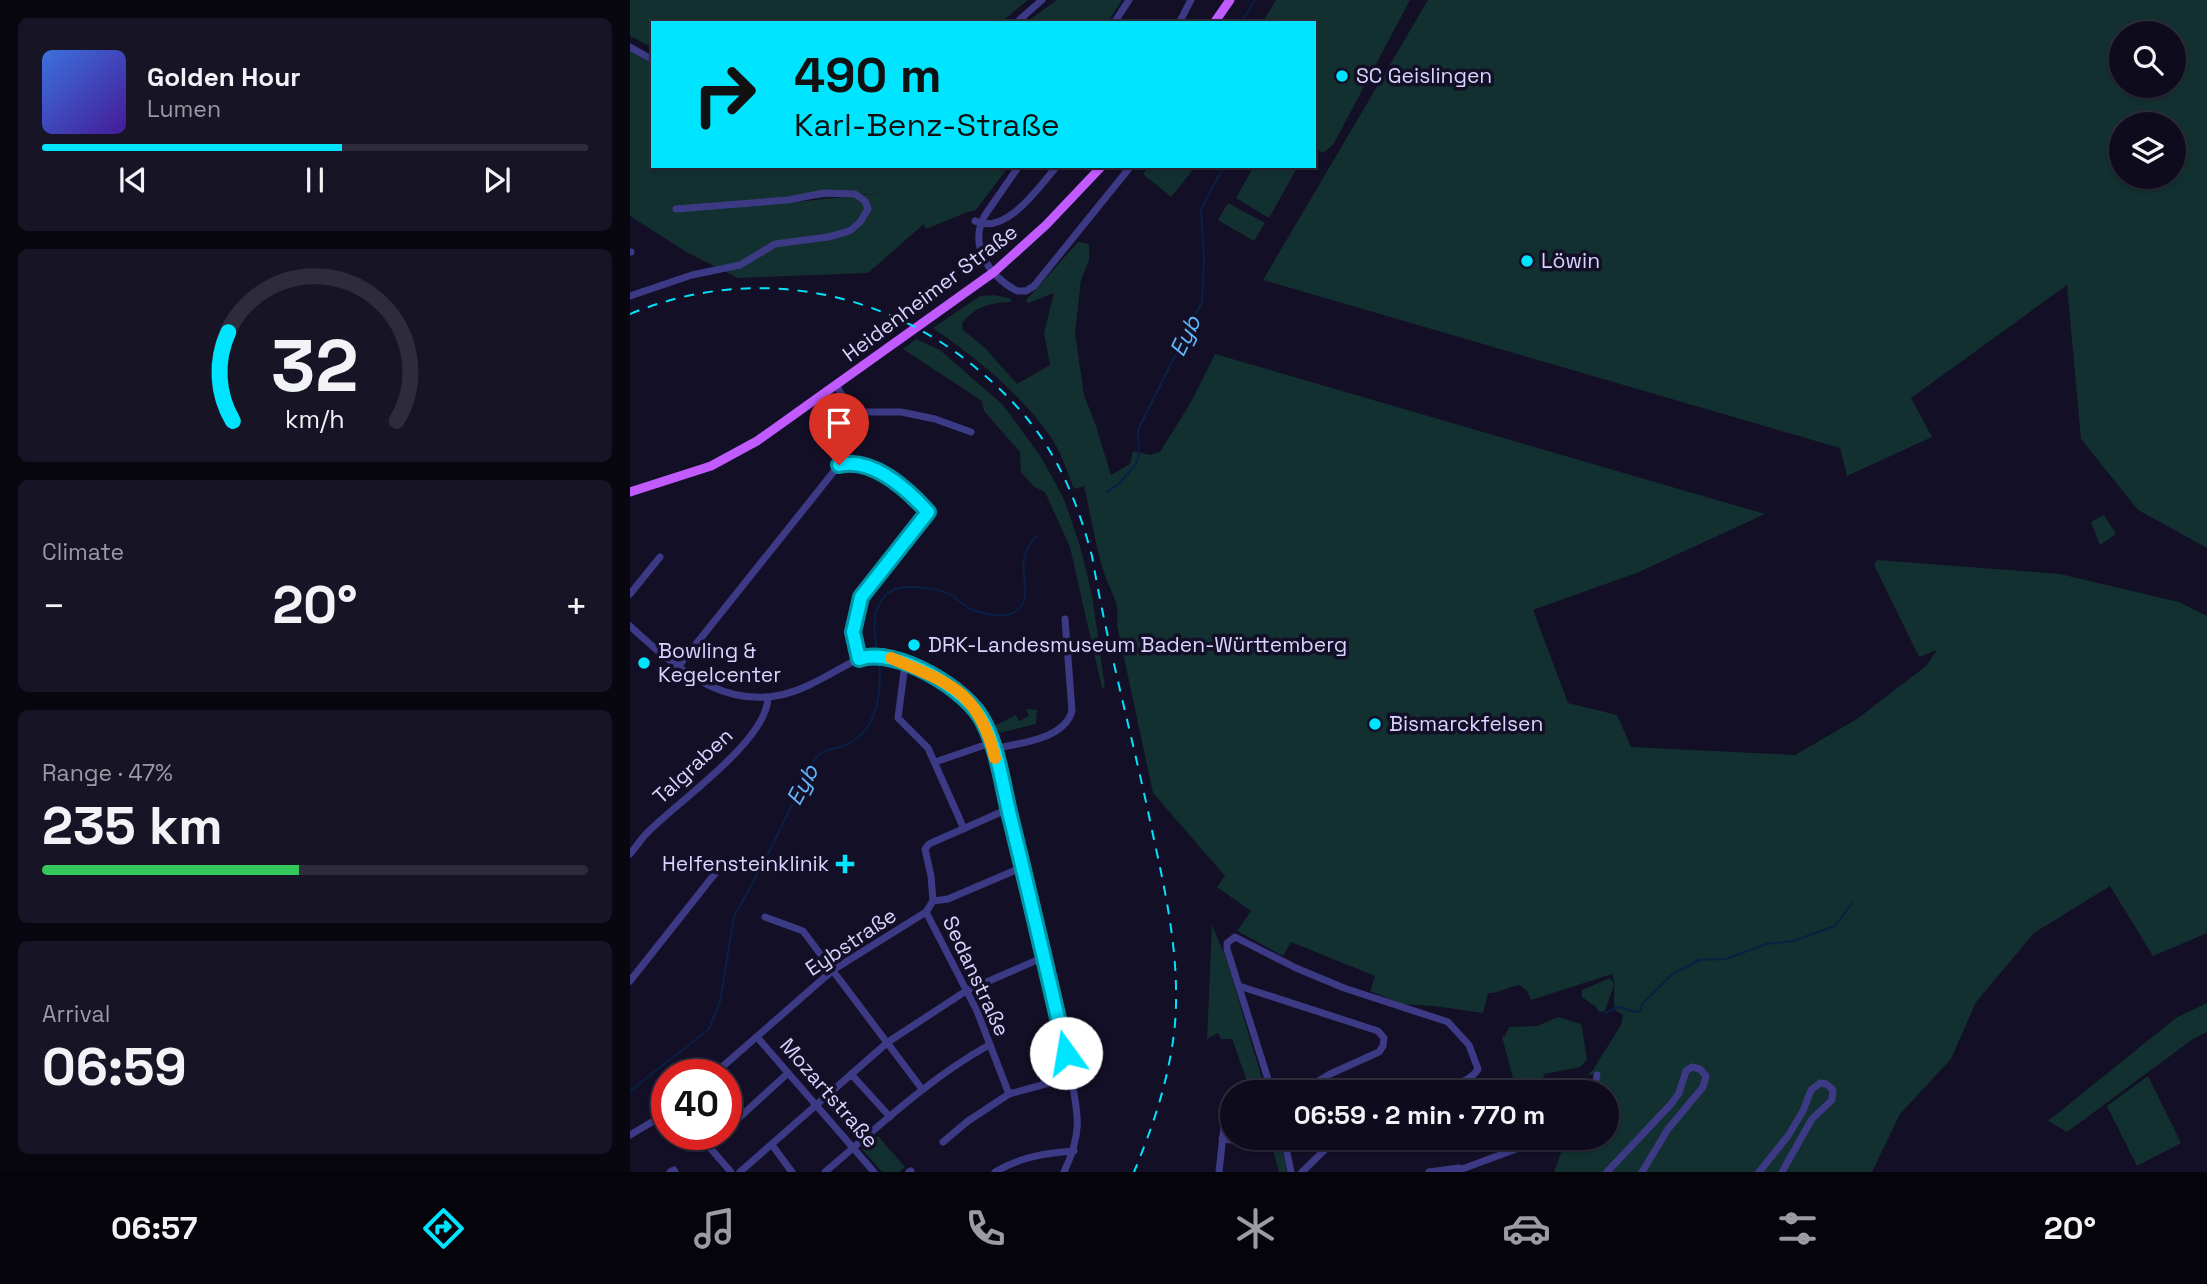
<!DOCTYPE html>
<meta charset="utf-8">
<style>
body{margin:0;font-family:"Space Grotesk",sans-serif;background:#171425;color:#f1f3f6;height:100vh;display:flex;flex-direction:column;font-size:26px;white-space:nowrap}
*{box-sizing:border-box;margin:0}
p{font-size:23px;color:#9b9ba3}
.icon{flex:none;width:38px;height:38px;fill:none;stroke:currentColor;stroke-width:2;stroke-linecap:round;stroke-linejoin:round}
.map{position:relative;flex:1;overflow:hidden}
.sheet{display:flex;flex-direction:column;gap:18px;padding:18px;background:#08060f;width:630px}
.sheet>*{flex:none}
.hud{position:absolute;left:21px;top:21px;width:665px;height:147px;border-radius:0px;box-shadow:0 2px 5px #0004,0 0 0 2px #2e2b3b;background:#00e5ff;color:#111;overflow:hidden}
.fabs{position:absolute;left:1479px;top:21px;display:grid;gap:14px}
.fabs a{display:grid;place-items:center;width:77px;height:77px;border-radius:50%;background:#0e0b1c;box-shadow:0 2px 5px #0004,0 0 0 2px #2e2b3b;font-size:35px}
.speed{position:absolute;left:21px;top:1059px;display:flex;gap:14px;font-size:35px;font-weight:700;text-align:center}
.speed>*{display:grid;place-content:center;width:91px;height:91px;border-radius:50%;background:#0e0b1c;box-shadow:0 2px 5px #0004,0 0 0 2px #2e2b3b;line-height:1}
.speed .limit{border:10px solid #d22;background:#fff;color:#111}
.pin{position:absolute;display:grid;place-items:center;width:60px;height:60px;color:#fff;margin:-72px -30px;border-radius:50% 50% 50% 0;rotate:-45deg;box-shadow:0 0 7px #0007}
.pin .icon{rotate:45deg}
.me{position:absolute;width:77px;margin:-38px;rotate:347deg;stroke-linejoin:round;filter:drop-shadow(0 0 5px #0008)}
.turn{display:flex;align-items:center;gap:24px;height:147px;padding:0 28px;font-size:32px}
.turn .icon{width:91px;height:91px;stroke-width:2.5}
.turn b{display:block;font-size:49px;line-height:60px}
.big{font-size:52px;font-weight:800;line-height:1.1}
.sheet .widget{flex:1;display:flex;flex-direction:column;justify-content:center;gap:10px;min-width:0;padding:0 24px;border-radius:10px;background:#171425}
.sheet .dial{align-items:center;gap:0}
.dial svg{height:182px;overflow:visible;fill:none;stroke:#2e2b3b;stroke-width:7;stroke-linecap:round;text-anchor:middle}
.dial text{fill:#f1f3f6;stroke:none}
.song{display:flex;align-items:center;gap:21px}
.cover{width:84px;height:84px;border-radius:10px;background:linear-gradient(135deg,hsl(220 70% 55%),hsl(260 70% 35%))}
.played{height:7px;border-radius:4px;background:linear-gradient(90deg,#00e5ff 55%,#2e2b3b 55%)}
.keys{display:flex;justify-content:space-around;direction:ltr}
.heat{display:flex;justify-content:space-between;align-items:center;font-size:38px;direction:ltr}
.charge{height:10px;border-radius:5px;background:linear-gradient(90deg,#34c759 47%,#2e2b3b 0)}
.trip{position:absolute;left:590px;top:1080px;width:399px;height:70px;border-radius:35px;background:#0e0b1c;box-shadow:0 2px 5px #0004,0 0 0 2px #2e2b3b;font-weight:800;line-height:70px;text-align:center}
.dock{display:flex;height:112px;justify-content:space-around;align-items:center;background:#06040b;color:#9b9ba3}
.dock .icon{width:49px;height:49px}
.dock .current{color:#00e5ff}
.dock b{font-size:32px;color:#f1f3f6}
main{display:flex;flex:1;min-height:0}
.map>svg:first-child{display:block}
.green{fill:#12302f;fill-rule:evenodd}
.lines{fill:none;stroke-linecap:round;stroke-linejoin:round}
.stream{stroke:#0a1f44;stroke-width:2}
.minor{stroke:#3d3a85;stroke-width:7}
.major{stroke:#c25bff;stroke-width:9}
.rail{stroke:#00e5ff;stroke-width:2;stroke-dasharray:10 9;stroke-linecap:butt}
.route-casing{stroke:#0095a6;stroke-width:18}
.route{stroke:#00e5ff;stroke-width:12}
.slow{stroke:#f59e0b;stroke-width:12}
.poi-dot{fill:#00e5ff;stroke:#130f26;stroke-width:2.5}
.labels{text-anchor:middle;stroke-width:7;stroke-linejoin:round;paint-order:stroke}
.poi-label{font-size:21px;fill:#d9d4ff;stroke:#130f26;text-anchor:start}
.street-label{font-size:21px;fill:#d9d4ff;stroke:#130f26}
.water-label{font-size:23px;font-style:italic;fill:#62b6ff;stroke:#130f26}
</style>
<main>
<section class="sheet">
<div class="widget">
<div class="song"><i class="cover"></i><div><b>Golden Hour</b><p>Lumen</p></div></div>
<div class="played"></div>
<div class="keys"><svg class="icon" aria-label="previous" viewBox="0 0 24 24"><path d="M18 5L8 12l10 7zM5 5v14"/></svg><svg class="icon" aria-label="pause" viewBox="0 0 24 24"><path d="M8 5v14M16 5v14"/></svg><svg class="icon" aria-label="next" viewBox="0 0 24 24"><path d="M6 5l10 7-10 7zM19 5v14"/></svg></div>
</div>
<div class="widget dial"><svg viewBox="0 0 100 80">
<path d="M14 69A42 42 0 1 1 86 69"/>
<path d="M14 69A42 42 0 0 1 12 30" stroke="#00e5ff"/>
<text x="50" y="56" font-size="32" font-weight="700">32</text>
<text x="50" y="72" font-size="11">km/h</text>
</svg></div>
<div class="widget"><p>Climate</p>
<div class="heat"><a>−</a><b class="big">20°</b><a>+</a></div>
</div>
<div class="widget"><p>Range · 47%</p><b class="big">235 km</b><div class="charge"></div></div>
<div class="widget"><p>Arrival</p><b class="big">06:59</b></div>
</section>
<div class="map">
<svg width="1577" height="1172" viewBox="0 0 1577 1172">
<rect width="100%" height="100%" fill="#130f26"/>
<g class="green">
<path d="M0,0H398L370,23H23V48L0,36Z"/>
<path d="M427,0H492L477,23H395Z"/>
<path d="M646,0H780L703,145L693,153L684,148V23H632Z"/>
<path d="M798,0H1577V548L1508,510L1451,439L1437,285L1281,398L1302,437L1217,476L1210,448L633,280ZM1491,33H1544V86H1491ZM1491,124H1544V177H1491Z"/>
<path d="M0,50L23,64V166H379L346,210L335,213L296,229L294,224L238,273L108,278L58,253L0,216ZM254,193L165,202L111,204Z"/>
<path d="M519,166H566L541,197L513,174Z"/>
<path d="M624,166H668L639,218L606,198Z"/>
<path d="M598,203L635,223L624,241L588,220Z"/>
<path d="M448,242L459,244V260L451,280L445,333L454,395L466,426L481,475L500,464L503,451L520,455L530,452L561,402L585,354L1135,514L1009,572L903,610L938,703L987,715L1001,747L1165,755L1227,719L1296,666L1307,650L1289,657L1244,565L1247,560L1430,574L1549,602L1577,616V933L1523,956L1480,886L1404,933L1346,1002L1321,1059L1270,1114L1242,1172H924L936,1138H976V1092H965L971,1084L968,1074L957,1075L963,1070L991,1025L993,1015L985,1010C982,997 987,987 982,974L901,1000L897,991L890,985C879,986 868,994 858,993L853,1013L804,1006L772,1004L740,991L745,976L661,942L653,956L607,931L621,911L587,887L595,876L523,793L487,625C490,600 481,594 474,573C465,545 461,515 454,486L444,489C437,472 432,454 422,439C392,394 347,359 303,328L350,296L365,295L381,299V302C360,303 346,306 332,323L333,330L355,348L387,384L420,365L414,333L424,293L398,303L396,300Z"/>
<path d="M286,339L310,350L373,405L411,457L426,484L435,502L450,546L462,595L475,687L472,688L440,547L415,492L403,486L391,472L390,452L354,411L352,401L273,349Z"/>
<path d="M1474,515L1486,534L1470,545L1461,522Z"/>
<path d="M396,709L407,710L406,724L369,733L364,732L362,727L386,715L389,721L399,716Z"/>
<path d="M582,925L596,958L636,1092H621L602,1039H591L588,1033L577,1039Z"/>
<path d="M980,978L984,984L975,1011L969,1012L966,1007L952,997V990Z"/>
<path d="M1577,1003V1032L1563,1039L1437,1132L1418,1121L1546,1018Z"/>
<path d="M928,1017L950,1024L952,1027L957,1060L950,1067L915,1074L909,1084L895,1091L890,1088L886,1089L872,1037L875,1036L879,1027L907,1026Z"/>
<path d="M1518,1076L1551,1143L1507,1166L1477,1106Z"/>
<path d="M248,1136L275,1167L269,1172H252L232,1149Z"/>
<path d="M625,1138H650L657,1172H649L643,1149L624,1146Z"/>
</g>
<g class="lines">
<g class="stream">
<path d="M611,23L625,0"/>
<path d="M477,492L490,483L506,464L509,455L508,430L572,302L574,259L571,209L594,166"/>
<path d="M248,654C239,617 245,580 293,588C302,589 312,590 319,594C327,597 333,606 341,609C352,614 372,618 383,613C405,601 390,577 394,559C395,550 401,543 407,536"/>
<path d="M975,1013L989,1007L1006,1012L1011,1011L1012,1004L1041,975L1069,960L1096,959L1136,944L1163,941L1205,926L1222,903"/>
<path d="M0,1091L79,1029L90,1002L104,917L139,852L184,760C192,749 201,750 213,746C248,734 252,691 249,659"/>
</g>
<g class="minor">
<path d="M386,23L412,0"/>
<path d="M484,23L499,0"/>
<path d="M549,23L561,0"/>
<path d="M0,47L23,60"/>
<path d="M389,166L355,215C338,245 359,276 387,291H396L404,286L501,166"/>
<path d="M345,221C376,236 409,187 427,166"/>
<path d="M0,252H1"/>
<path d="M0,296L62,275L110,265L145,244L198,237L213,233L221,230L230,222L238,209L235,201L225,194L194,193L158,200L46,209"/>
<path d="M206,385L222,412H271L305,419L341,432"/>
<path d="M0,594L30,557"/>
<path d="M0,626C50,672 105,720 177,686C195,678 211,667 229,659C238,656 247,654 256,656C278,661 328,687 342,704C353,717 358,733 363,749L441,1077C449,1117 452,1134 434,1172"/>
<path d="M275,664L268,718L298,748L334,829"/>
<path d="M47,668L209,465C243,457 277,489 298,512L231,597L223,632L229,659"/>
<path d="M363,749C388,743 434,740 442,711L435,619"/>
<path d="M305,762L352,746"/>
<path d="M0,854C6,847 11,839 17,833C48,801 136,742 138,698"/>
<path d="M303,901L301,876L295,849L299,844L378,809"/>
<path d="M296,912L347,1011L379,1094"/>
<path d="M135,917L173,931L292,1089"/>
<path d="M0,981L87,871"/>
<path d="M609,986L748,1031L754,1038L753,1046L749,1052L700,1074L670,1092"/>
<path d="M127,1037L244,1172"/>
<path d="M84,1074L203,970L296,912L303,901L318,899L393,867"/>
<path d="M221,1074L260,1117"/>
<path d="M642,1092L597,949V943L605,937L666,968L714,988L818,1022L839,1045L848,1069C840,1084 814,1087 798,1092"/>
<path d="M961,1092L965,1087L967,1075"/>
<path d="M100,1126L157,1074"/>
<path d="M68,1134L101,1172"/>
<path d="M0,1135L37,1113"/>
<path d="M654,1138L661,1172"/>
<path d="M592,1139L622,1142"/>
<path d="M313,1142L338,1121L379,1094L441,1077"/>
<path d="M142,1145L162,1172"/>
<path d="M40,1172L44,1170L45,1172"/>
<path d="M110,1172L258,1042L336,991L414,957"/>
<path d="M195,1172C248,1127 298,1079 359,1045"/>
<path d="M279,1172L281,1171"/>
<path d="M365,1172C390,1157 416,1153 444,1151"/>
<path d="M589,1172L596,1107"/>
<path d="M672,1172L707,1138"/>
<path d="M799,1172L829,1168"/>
<path d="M824,1172L897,1145L908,1138"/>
<path d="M977,1172L1042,1103L1049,1093L1056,1071L1062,1067L1070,1069L1076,1076L1073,1087L1038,1129L1012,1172"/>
<path d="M1129,1172L1158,1136L1173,1111L1181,1090L1190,1083L1196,1084L1203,1090L1202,1100L1182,1119L1152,1172"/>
</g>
<g class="major">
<path d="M584,23L600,0"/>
<path d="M0,492L81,466L127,441L364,272L416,225L472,166"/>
</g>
<path class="rail" d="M0,314C121,264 254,288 352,373C378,395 404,423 421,453C440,485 452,519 462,556C478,650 504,742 523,835C537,898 550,960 545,1024C540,1076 524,1124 504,1172"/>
</g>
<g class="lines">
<g class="route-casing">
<path id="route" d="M209,465C243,457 277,489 298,512L231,597L223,632L229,659C265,646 338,689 354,723C369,752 373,789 381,820C400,897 418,975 436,1053"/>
</g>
<use href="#route" class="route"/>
<path class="slow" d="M261,658C319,683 349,691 365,758"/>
</g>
<g class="poi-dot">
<circle cx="712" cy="76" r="7"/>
<circle cx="897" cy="261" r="7"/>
<circle cx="284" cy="645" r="7"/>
<circle cx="14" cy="663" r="7"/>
<circle cx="745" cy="724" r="7"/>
<path d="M211.5 853.5h7v7h7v7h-7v7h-7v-7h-7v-7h7z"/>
</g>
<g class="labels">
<g class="poi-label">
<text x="726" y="83">SC Geislingen</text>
<text x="911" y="268">Löwin</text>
<text x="298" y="652">DRK-Landesmuseum Baden-Württemberg</text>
<text x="28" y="658">Bowling &amp;<tspan x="28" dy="24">Kegelcenter</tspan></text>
<text x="759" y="731">Bismarckfelsen</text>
<text x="199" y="871" text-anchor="end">Helfensteinklinik</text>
</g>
<g class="street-label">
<text transform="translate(300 293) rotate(-37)" y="7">Heidenheimer Straße</text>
<text transform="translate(63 766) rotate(-43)" y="7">Talgraben</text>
<text transform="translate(221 942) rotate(-34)" y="7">Eybstraße</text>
<text transform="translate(346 976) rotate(65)" y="7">Sedanstraße</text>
<text transform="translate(199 1093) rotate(49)" y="7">Mozartstraße</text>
</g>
<g class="water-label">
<text transform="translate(555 336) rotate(-64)" y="8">Eyb</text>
<text transform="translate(172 785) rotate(-62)" y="8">Eyb</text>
</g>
</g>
</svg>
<div class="fabs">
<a><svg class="icon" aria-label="search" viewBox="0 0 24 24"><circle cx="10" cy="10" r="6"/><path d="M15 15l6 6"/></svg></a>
<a><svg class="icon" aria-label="layers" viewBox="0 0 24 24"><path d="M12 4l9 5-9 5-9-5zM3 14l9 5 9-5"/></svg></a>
</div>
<div class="speed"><div class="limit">40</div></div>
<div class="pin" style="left:209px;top:465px;background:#d93025"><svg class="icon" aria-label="arrive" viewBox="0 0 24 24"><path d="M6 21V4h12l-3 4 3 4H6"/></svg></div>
<svg class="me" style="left:436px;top:1053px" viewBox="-20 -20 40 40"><circle r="19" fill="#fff"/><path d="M0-13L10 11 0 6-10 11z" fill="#00e5ff"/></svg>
<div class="trip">06:59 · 2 min · 770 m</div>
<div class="hud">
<div class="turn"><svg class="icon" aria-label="right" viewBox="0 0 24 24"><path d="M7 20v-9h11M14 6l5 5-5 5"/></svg><div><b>490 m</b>Karl-Benz-Straße</div></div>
</div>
</div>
</main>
<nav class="dock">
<b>06:57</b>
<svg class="icon current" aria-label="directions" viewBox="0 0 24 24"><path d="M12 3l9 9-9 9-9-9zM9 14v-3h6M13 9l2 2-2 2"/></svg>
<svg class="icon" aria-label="music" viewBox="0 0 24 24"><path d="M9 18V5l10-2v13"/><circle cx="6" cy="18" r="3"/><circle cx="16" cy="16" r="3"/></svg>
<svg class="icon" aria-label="phone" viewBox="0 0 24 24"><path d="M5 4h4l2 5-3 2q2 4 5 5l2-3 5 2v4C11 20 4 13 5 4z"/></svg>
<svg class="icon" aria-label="climate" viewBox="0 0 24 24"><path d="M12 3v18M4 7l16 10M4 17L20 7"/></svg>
<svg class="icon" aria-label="car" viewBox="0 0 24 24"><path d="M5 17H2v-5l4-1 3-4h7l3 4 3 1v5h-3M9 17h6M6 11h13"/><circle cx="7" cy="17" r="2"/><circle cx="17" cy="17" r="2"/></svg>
<svg class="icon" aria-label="filters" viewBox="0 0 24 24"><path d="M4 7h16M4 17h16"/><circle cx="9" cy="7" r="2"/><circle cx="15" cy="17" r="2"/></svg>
<b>20°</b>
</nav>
